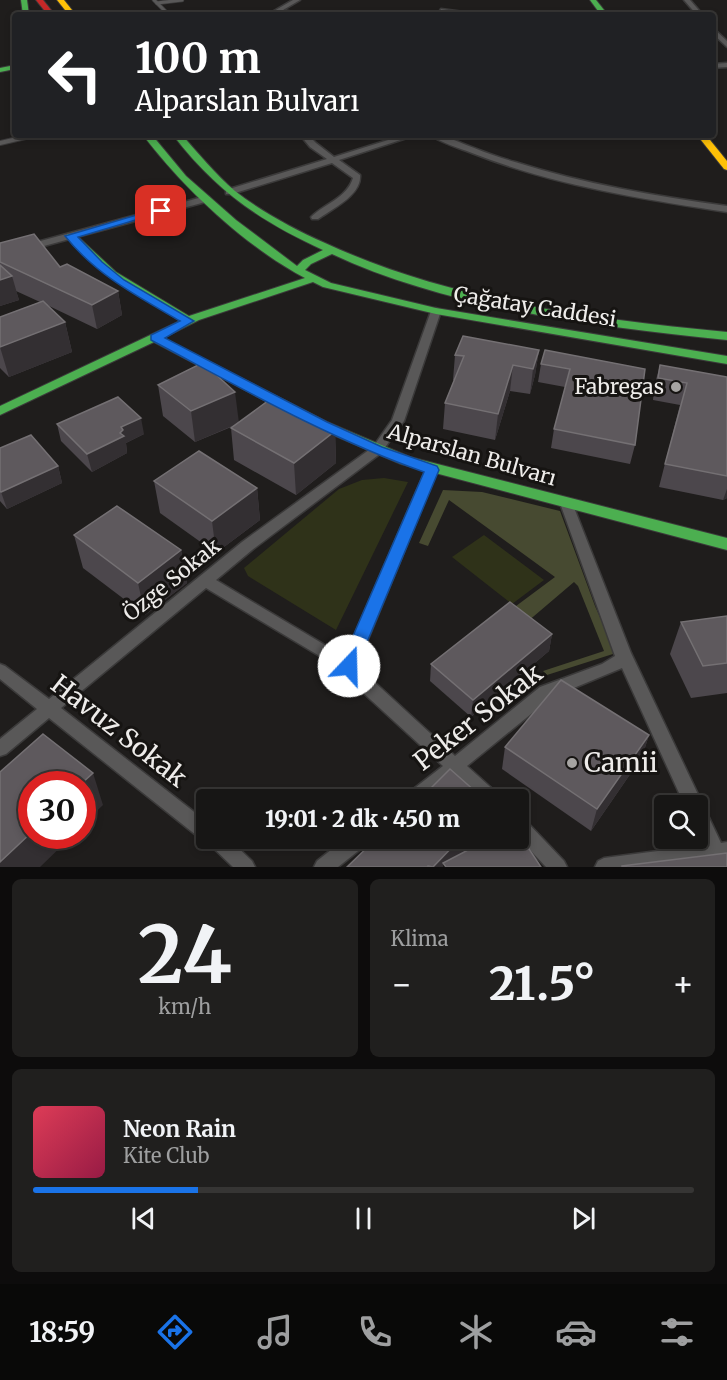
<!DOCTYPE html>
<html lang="tr">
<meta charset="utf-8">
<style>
body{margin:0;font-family:Merriweather,serif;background:#201f1e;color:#f1f3f6;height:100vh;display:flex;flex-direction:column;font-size:22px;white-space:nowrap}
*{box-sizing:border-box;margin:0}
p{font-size:20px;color:#9e9fa0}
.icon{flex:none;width:33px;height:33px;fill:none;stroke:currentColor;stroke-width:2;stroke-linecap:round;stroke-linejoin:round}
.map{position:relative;height:867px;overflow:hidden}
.sheet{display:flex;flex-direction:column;gap:12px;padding:12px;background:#0d0c0c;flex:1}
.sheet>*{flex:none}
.banner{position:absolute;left:12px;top:12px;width:704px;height:126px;border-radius:6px;box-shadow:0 3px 9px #0003,0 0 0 2px #363534;background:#202124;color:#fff;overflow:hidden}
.tools{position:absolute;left:654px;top:795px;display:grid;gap:12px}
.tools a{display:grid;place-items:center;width:54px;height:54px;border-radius:6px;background:#171615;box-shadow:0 3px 9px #0003,0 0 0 2px #363534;font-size:30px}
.speed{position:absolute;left:18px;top:771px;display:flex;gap:12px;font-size:30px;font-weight:700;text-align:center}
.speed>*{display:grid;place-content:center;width:78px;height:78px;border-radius:50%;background:#171615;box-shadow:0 3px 9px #0003,0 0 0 2px #363534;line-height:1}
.speed .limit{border:9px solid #d22;background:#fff;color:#111}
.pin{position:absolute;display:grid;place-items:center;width:51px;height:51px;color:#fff;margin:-26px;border-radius:12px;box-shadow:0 3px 9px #0006}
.me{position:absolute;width:66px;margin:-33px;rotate:21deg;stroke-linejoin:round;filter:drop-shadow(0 0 4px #0008)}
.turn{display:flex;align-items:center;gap:21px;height:126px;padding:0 24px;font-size:27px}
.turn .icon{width:78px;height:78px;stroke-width:2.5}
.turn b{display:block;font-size:42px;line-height:51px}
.big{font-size:45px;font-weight:800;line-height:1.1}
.sheet .tile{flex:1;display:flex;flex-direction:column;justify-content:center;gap:9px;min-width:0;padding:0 21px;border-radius:9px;background:#201f1e}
.sheet .dial{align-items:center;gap:0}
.dial b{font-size:78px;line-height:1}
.song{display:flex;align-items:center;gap:18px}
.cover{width:72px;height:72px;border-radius:9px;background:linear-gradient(135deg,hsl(350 70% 55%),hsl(340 70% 35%))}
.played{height:6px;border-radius:3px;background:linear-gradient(90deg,#1a73e8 25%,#363534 25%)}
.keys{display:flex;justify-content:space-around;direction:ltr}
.heat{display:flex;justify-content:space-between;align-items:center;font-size:33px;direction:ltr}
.sheet .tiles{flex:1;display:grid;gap:12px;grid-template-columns:1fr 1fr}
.tile:last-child{grid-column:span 2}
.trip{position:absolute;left:196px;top:789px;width:333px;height:60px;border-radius:6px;background:#171615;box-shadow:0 3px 9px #0003,0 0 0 2px #363534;font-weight:800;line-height:60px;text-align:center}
.menu{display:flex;height:96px;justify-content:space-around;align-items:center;background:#090908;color:#9e9fa0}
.menu .icon{width:42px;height:42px}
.menu .on{color:#1a73e8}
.menu b{font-size:27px;color:#f1f3f6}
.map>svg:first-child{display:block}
.green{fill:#2f3219}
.forest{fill:#474a31}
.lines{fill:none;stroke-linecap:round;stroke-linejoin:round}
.lane-far1-casing{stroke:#3b3a3a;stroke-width:4.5}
.lane-casing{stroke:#3b3a3a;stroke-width:6}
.street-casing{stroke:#3b3a3a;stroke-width:3}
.fast-casing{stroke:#3b3a3a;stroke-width:2}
.slow-casing{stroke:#3b3a3a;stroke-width:2}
.jam-casing{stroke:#3b3a3a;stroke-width:2}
.lane-far1{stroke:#595858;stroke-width:3}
.lane{stroke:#595858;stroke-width:4}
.street{fill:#595858;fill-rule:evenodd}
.fast{fill:#4caf50;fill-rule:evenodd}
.slow{fill:#ffc107;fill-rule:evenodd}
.jam{fill:#c62828;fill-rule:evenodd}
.wall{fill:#4c474c}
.shaded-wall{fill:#332f32}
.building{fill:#5e595d;stroke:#747073;stroke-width:1.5}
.route{fill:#1a73e8;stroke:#114b97;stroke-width:1.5}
.poi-dot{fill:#a6a4a2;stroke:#161412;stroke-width:2}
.labels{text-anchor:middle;stroke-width:6;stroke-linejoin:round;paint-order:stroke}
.street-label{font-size:21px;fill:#eeecea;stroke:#161412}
.poi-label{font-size:21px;fill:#eeecea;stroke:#161412;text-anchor:end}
.near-street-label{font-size:26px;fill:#eeecea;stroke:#161412}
.near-poi-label{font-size:26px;fill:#eeecea;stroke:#161412;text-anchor:start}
</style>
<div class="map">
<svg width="727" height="867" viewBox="0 0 727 867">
<rect width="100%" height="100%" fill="#1f1d1c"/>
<g class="green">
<path d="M384,478L408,482L336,630L248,576L244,568L339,489L362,480Z"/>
<path d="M484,535L544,580L512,604L452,557Z"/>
</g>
<path class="forest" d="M443,490L482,492L560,511L595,606L616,653L547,675L543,671L604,651L578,586L574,582L527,622L512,609L555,577L449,500L428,546L419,543Z"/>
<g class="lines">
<g class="lane-far1-casing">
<g id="lane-far1">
<path d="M154,0L169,15"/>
<path d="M157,3L182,0"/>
</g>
</g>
<g class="lane-casing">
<path id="lane" d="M0,143L34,135"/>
</g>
<g class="street-casing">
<g id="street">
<path d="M293,0H300L283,10L306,15L278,13L267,15Z"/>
<path d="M684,0H690L703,15H697Z"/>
<path d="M441,9L471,13L474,15L439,12Z"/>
<path d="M712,27L727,41V47L712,33Z"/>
<path d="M727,63V67L712,68V64Z"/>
<path d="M300,135H308L316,143L334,157L404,135H416L339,160L360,175C362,195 332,209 318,219H312L311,217C324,204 347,198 353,178L332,163L232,194H226V190L327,159L310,147Z"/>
<path d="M430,135H441C465,144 489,155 515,162C584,184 655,196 727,206V212C641,199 553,185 472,153C459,148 442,143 430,135Z"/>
<path d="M206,196L209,197V201L0,258V252Z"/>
<path d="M436,308L441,311L404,421L381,453L252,550L216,580L345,657L426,469L432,465L436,466L438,469L357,666L455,756L540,687L602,664L615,656L560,503L561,500H571L631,653L721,843L727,842V860L671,867H595L598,861L604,858L704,845L698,831V806H685L622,668L552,697L467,766L498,794L500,800H479L454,777L427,800H405L407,794L443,766L347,678L343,670L206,588L61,708L207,822V838H228L252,861L255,867H233L206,841L201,839L49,718L6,754L0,756V739L37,709L0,679V664L5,666L49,699L242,542L373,447L392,420L431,311Z"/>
<path d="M519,818L525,820L564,861L567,867H546L519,838Z"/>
<path d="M346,838H370L367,844L338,867H314L317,861Z"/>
</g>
</g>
<g class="fast-casing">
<g id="fast">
<path d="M21,0H27L29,15H23Z"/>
<path d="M590,0H596L608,15H601Z"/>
<path d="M15,65V69L0,72V68Z"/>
<path d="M143,135H152L186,176L236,220L297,266L303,260L323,250C260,221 216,191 173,135H182C199,154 215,174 235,191C262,212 294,229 325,243C451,301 591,319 727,332V340C599,327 449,309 332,254L311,264L305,270L331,283L436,308L727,356V364L436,314L323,287L313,282L199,320L163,338L327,422L410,457L727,538V550L401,464L317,428L154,342L0,415V406L180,321L108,276L67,238V234H75L116,272L189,316L305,278C246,247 183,188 143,135Z"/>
</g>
</g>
<g class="slow-casing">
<g id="slow">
<path d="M57,0H64L76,15H69Z"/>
<path d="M697,135H706L727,161V170L724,169Z"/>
</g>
</g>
<g class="jam-casing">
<path id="jam" d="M36,0H43L55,15H48Z"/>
</g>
<use href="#lane-far1" class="lane-far1"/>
<use href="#lane" class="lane"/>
<use href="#street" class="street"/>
<use href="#fast" class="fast"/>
<use href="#slow" class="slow"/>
<use href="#jam" class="jam"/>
</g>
<g class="wall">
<path d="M0,243L118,291L122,315L97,329L47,305L65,322L72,352L9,377L0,368V317L40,302L16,291L19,300L0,306Z"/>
<path d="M539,350L535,375L530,394L510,391L495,440L443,429L445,403L454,380H453L455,355Z"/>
<path d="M541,364L645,369L635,445L630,464L551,448L554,429L565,387L538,382Z"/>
<path d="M660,365L727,377V498L723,500L659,487L680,405L653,400L654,387Z"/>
<path d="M158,385L239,423L335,431L336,463L296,495L234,460L231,428L236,425L195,442L163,416Z"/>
<path d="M57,424L144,434L126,443L127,453L92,472L61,441Z"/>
<path d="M0,448L58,466L62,483L7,509L0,501Z"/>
<path d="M154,481L257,488L260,520L216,553L160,513Z"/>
<path d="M74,535L181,550L187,583L145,615L83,568Z"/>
<path d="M727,616V693L691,698L670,654L681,622Z"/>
<path d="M552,634L549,651L471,717L430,681L431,664Z"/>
<path d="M649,735L642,757L591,831L502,769L505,747Z"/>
</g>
<g class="shaded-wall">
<path d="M12,276L19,300L0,306V280Z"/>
<path d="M118,291L122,315L97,329L92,305Z"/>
<path d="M65,322L72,352L9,377L0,347Z"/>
<path d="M539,350L535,375L530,394L533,369Z"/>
<path d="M513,365L510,391L495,440L498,414Z"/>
<path d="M235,392L239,423L195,442L191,411Z"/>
<path d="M141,418L144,434L126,443L127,453L92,472L87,454L120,433L121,427Z"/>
<path d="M335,431L336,463L296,495L294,463Z"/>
<path d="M58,466L62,483L7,509L1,492Z"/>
<path d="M257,488L260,520L216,553L212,521Z"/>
<path d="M727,489V498L723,500Z"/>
<path d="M181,550L187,583L145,615L138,583Z"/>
<path d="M552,634L549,651L471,717L473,700Z"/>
<path d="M649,735L642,757L591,831L597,809Z"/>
<path d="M93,773L103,805L82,825V784H81Z"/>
<path d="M32,832V836H72L40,867H0V862Z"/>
<path d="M461,838H487L459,867L443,863V867H433Z"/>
</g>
<g class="building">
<path d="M34,234L60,267L67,264L118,291L92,305L0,262V243Z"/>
<path d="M0,265L12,276L0,280Z"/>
<path d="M43,301L65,322L0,347V317Z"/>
<path d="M463,336L539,350L533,369L513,365L498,414L445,403L464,356L455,355Z"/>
<path d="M545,350L645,369L635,445L554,429L570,369L541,364Z"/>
<path d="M200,364L211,370L235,392L191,411L158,385Z"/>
<path d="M660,365L727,377V476L665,464L687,383L658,378Z"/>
<path d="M118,397L141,418L121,427L123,430L120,433L124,436L87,454L57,424Z"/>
<path d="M272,398L335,431L294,463L231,428Z"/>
<path d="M31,435L58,466L1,492L0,491V448Z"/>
<path d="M199,451L257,488L212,521L154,481Z"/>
<path d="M117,506L181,550L138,583L74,535Z"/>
<path d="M510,602L552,634L473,700L431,664Z"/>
<path d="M727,616V663L703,666L681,622Z"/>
<path d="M561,680L649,735L597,809L505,747Z"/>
<path d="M43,734L93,773L81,784H32V832L0,862V772Z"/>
<path d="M450,769L485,800H419Z"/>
<path d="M519,834L541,867H446L443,863L491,838H519Z"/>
<path d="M377,838H461L433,867L428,866L427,867H347Z"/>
<path d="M727,853V867H622V866Z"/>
</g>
<path class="route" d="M157,209L166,211L78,237L102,262L124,280L194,321L165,338L327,422L382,447L437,466L439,470L355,671L349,673L343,671L340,666L424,472C328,438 241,388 151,340V335L180,321C137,296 96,275 65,236Z"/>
<g class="poi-dot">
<circle cx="676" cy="387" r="6"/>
<circle cx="572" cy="763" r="6"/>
</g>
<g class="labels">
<g class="street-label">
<text transform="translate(535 307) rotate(9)" y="7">Çağatay Caddesi</text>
<text transform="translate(472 455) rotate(16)" y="7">Alparslan Bulvarı</text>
<text transform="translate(172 580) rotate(-39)" y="7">Özge Sokak</text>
</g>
<g class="poi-label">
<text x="664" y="394">Fabregas</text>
</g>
<g class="near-street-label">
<text transform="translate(478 717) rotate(-38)" y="9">Peker Sokak</text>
<text transform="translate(119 731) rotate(38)" y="9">Havuz Sokak</text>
</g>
<g class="near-poi-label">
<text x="584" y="772">Camii</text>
</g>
</g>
</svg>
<div class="tools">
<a><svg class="icon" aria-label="search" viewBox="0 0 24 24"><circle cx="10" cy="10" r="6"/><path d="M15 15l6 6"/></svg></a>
</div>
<div class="speed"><div class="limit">30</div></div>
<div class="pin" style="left:161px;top:211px;background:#d93025"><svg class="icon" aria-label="arrive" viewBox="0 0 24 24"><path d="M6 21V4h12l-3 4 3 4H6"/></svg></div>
<svg class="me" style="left:349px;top:666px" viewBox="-20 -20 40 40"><circle r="19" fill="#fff"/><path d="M0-13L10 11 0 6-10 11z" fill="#1a73e8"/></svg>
<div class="trip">19:01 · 2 dk · 450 m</div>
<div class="banner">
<div class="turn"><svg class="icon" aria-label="left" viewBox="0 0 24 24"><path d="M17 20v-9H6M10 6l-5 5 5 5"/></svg><div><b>100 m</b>Alparslan Bulvarı</div></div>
</div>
</div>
<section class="sheet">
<div class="tiles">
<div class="tile dial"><b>24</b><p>km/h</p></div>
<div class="tile"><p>Klima</p>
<div class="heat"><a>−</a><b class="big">21.5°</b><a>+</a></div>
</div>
<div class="tile">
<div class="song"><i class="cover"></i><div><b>Neon Rain</b><p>Kite Club</p></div></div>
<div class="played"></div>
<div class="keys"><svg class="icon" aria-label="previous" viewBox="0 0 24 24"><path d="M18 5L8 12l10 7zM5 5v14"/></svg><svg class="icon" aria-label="pause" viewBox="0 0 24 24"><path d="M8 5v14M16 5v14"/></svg><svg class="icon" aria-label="next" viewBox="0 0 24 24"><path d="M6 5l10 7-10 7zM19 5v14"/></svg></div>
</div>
</div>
</section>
<nav class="menu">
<b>18:59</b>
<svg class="icon on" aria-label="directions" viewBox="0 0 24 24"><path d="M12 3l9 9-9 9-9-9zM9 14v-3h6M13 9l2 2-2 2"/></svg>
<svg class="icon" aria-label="music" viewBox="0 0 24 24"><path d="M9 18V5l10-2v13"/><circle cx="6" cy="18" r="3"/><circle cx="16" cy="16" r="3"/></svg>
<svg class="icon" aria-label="phone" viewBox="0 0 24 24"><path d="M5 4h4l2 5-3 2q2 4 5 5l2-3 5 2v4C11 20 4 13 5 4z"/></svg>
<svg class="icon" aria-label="climate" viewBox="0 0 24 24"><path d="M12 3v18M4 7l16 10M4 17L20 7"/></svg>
<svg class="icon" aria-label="car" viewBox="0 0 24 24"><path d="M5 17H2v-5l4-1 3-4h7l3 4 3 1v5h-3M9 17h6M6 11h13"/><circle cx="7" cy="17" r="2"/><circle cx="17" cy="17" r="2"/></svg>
<svg class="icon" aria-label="filters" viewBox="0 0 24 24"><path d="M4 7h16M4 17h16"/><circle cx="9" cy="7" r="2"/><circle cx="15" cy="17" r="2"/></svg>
</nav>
